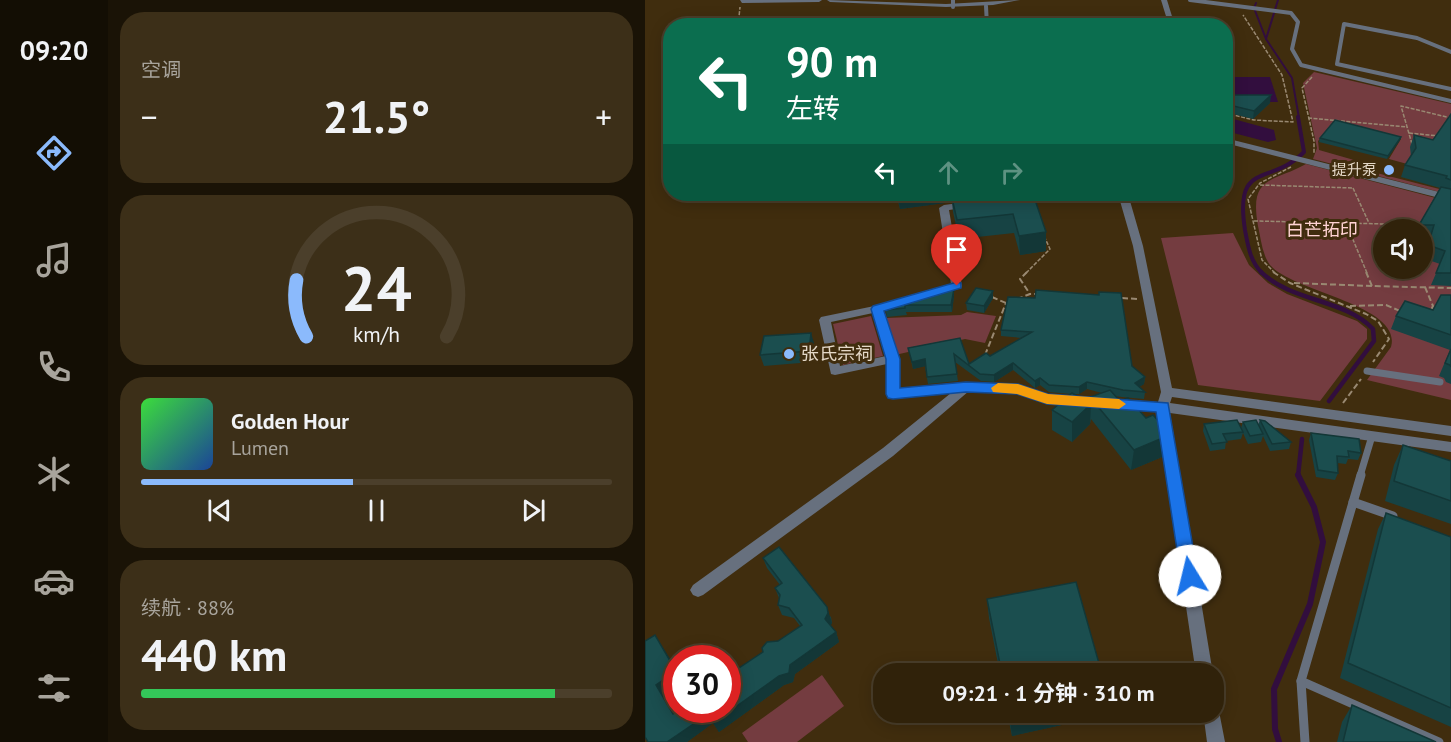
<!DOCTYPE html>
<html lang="zh">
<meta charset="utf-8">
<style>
body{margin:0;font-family:"PT Sans","Noto Sans SC",sans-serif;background:#3c2f18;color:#f1f3f6;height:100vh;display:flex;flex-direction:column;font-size:22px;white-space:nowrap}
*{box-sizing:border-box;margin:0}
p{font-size:20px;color:#a8a49c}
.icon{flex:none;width:33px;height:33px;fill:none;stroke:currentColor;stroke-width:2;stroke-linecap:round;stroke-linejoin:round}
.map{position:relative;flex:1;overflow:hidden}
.side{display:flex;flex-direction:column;gap:12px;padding:12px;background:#1a1306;width:537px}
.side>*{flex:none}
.hud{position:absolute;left:18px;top:18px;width:570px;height:183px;border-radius:24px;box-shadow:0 3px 15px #0003,0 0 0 2px #4b3f2b;background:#0b6e4f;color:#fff;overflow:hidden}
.tools{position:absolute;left:728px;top:219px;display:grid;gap:12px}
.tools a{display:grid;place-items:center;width:60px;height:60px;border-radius:50%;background:#30220a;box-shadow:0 3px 15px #0003,0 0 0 2px #4b3f2b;font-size:30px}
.speed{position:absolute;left:18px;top:645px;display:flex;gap:12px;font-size:30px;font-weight:700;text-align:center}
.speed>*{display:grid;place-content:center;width:78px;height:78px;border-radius:50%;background:#30220a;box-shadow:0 3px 15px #0003,0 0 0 2px #4b3f2b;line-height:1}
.speed .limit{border:9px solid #d22;background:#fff;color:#111}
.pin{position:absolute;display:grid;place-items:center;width:51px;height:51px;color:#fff;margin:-62px -26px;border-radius:50% 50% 50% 0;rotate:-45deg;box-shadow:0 0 6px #0007}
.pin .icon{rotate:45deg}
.me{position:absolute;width:66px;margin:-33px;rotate:351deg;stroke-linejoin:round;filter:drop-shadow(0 0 4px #0008)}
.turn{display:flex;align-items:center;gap:21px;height:126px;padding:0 24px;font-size:27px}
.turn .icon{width:78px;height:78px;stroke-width:2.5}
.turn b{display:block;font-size:42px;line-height:51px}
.lanes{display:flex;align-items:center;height:57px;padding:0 24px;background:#0003;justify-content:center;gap:30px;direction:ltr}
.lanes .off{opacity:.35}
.big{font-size:45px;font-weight:700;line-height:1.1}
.side .card{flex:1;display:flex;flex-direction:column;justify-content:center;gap:9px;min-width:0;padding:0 21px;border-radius:24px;background:#3c2f18}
.side .dial{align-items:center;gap:0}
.dial svg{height:156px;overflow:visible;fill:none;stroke:#4b3f2b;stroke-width:7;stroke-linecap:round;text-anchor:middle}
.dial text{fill:#f1f3f6;stroke:none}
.song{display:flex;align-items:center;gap:18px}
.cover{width:72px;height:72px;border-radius:9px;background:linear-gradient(135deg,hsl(120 70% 55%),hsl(220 70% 35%))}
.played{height:6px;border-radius:3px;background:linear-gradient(90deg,#8bbafc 45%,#4b3f2b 45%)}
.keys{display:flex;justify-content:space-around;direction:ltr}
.heat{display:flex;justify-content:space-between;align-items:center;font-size:33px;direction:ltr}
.charge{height:9px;border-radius:4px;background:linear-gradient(90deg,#34c759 88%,#4b3f2b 0)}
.trip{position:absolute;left:228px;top:663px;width:351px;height:60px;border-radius:24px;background:#30220a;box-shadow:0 3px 15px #0003,0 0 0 2px #4b3f2b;font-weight:700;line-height:60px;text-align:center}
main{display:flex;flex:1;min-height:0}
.menu{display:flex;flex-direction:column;width:108px;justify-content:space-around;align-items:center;background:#130e04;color:#a8a49c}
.menu .icon{width:42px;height:42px}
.menu .selected{color:#8bbafc}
.menu b{font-size:27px;color:#f1f3f6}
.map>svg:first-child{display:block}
.green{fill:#743c40;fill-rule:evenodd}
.water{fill:#320e3e}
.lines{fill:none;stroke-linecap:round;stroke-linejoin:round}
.stream-far3{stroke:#320e3e;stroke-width:2}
.stream-far2{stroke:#320e3e;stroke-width:4}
.stream-far1{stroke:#320e3e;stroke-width:4.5}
.stream{stroke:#320e3e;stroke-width:6}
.path-far1{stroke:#998972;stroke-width:1.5;stroke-dasharray:4 1.5;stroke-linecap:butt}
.path{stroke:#998972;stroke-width:2;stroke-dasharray:6 3;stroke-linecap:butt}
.service-far2{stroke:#67707e;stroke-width:4}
.service-far1{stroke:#67707e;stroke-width:7}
.service{stroke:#67707e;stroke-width:9}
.minor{fill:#67707e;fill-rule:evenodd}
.wall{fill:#174344;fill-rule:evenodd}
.shaded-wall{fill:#133737}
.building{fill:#1b4e4f;stroke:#133737;stroke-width:1.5}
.route{fill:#1a73e8;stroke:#114b97;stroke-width:1.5}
.slow{fill:#f59e0b}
.poi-dot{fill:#8bbafc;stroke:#402d0e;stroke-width:2}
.labels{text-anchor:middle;stroke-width:6;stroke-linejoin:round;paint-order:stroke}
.far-poi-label{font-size:15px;fill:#e4d8c7;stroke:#402d0e;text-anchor:end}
.park-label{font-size:18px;fill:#ffd3d4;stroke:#402d0e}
.poi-label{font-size:18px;fill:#e4d8c7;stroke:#402d0e;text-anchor:start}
</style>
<main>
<nav class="menu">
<b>09:20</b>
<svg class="icon selected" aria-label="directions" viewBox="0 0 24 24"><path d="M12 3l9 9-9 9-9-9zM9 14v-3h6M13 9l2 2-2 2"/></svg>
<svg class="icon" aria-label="music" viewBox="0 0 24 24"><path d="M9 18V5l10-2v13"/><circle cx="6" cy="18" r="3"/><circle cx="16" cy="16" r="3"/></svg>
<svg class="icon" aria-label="phone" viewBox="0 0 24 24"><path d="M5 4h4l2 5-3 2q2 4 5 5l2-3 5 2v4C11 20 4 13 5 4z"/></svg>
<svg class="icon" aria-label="climate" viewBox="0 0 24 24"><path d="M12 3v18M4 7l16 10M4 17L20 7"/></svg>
<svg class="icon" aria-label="car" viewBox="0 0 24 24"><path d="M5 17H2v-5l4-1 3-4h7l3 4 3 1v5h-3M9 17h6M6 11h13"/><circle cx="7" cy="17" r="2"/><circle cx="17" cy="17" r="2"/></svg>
<svg class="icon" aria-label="filters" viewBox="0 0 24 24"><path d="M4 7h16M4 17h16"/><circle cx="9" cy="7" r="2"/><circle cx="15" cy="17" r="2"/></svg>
</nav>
<section class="side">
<div class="card"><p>空调</p>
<div class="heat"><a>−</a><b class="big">21.5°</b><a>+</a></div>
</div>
<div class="card dial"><svg viewBox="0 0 100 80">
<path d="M14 69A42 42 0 1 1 86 69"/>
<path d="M14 69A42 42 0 0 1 9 40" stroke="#8bbafc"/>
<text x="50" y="56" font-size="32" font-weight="700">24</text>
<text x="50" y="72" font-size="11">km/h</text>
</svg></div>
<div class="card">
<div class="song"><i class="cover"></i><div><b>Golden Hour</b><p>Lumen</p></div></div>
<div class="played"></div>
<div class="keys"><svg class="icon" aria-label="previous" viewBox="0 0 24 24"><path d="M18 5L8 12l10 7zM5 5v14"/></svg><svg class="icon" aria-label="pause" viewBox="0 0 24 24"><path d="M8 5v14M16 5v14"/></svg><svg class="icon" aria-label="next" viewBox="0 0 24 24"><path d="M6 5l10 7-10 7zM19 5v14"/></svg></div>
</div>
<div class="card"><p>续航 · 88%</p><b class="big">440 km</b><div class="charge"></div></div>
</section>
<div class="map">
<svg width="806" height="742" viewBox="0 0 806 742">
<rect width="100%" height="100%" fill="#402d0e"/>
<g class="green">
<path d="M669,72L806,104V176L744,159L756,139L689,122L673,141L674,150L723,164L720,170L806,192V195L668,159L672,148L658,83Z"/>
<path d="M661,164L806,202V400L722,380L746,347C758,305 648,292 625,265C617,254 616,239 613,226C604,175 627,183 661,164ZM738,230H777V268H738Z"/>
<path d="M588,233L604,265L623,283L642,294L712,321L722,329V339L675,401L553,385L516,238Z"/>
<path d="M322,312L351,316L340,343L320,339L250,355L241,318L316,315Z"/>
<path d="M226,316L238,356L198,365L188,324Z"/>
<path d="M177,675L199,706L152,742H103L97,733Z"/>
</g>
<g class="water">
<path d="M581,77H625L633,102H581Z"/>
<path d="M581,117L629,130L631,140L623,142L581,131Z"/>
</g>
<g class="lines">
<g class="stream-far3">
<path d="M633,0L621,39L647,78L654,118"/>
<path d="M611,3L609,8L621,39"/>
</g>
<path class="stream-far2" d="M617,273C605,261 603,246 600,230C589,159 625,187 659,152L653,117"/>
<g class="stream-far1">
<path d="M616,272C647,302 700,299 728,329L729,341L684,401"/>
<path d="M653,476L657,439"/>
</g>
<path class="stream" d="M634,742L630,729L629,689L665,604L678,542L669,507L653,475"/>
<g class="path-far1">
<path d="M93,26L95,7"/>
<path d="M667,77L657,88L669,141V153"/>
<path d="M580,113L609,120L648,122L637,75L598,15"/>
<path d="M663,118L762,127"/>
<path d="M764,133L794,136"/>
<path d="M767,144L756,106L806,118"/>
<path d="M615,185L708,188"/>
<path d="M708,188L724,223"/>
<path d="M609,221L701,223"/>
<path d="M381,273L405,249L400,238"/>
<path d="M630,273L617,260L603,199L615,183L646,167"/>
<path d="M722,273L701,223L776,225"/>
</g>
<g class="path">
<path d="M382,272L375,279L385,294"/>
<path d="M628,272L645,283L721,314L733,321L744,339L728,362"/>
<path d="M721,272L727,286L806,288"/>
<path d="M649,283L727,286"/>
<path d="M780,287L788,306L785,312"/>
<path d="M347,297L361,303L364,302"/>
<path d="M477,298L492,299"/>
<path d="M372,299L385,294H393"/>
<path d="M705,306L741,305L755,311"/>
<path d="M340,355L361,303"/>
<path d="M698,403L716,379"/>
</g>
<g class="service-far2">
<path d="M308,0V7"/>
<path d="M545,0L646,13L653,22L647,49L656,65L806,101"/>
<path d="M341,6L342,26"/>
<path d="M806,52L772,38L699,24L692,64L806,89"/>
</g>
<g class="service-far1">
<path d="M722,371L795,382"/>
<path d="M715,476L727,436"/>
</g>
<g class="service">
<path d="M716,475L656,681L794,742"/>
<path d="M708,502L748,516"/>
<path d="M656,681L660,742"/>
</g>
<g class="minor">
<path d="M95,0H177L174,2L97,3Z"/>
<path d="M182,0L301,4L375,0L348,5L301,7L185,2Z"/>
<path d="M516,0H522L530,26H524Z"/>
<path d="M580,138L806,195V201L580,143Z"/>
<path d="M380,194H404C396,199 377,202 369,197Z"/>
<path d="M473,194H483L498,246L527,388L806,426V436L527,397L525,403L806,442V452L525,413L568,674H551L512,411L402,403L372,393L324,391L248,456L58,595L53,597L48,595L45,590L48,585L238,448L306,393L248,398L244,397L242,394V364L190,375L186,374L174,320L176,317L239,304L243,305L244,307L243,309L238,311L254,359V389L321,383L373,385L403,395L513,402L516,392L488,246ZM228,313L241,356L195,366L186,322Z"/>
<path d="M321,202L326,205L324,207L304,210L317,286L316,288L287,296L283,295L282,293L283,291L306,284L294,208L299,205Z"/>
<path d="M568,704L573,706L580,742H562L558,712H568Z"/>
</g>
</g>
<g class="wall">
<path d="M580,95L625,103L608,119L580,112Z"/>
<path d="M806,114V286L786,285L795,264L778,258L784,238H777V230H772L774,225L795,188L756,177L760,165L766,156L765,147L769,135L788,140Z"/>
<path d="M756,137L755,140L742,159L674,142L675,138Z"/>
<path d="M251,194H388L401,251L375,255L369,233L314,239L308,212L307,202L255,209Z"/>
<path d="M806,295V384L801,382L799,378L794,376L805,350L746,329L751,316L788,310Z"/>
<path d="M309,296L307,312H261L262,315L242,317L241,312L240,306Z"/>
<path d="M363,297L487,366L500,377L499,384L494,387L500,392L499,399L477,397L470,396L517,457L486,470L446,419L445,424L427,442L407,430V410L426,394L404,392L395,385L390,388L368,370L349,382L336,381L310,362L313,381L283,384L280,366L268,369L263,348L315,338L324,364L345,356L377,338L356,336V330ZM442,389L457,393L445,397V403L428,394H434Z"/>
<path d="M348,298L339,313L322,310L321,303Z"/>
<path d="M169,343L167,362L119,366L115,355Z"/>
<path d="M615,420L646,442L644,449L625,451L618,436L616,442L603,444L598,433L596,439L581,441L580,449L565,451L558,431L559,424L596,428L598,422L613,425Z"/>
<path d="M666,433L716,453L713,460L703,459L701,464L692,463L693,473L690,480L671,477L664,440Z"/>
<path d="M758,445L806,461V524L740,501L749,465Z"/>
<path d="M741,513L806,537V727L695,678L733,529Z"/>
<path d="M118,558L186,617L187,623L185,626L191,632L194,642L150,674L148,682L139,685L74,732L68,723L42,742H3L16,645L17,694L29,713L155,626L149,618L137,615L133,605L134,598L130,588L135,585L122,568Z"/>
<path d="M342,599L457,674H355L344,618Z"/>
<path d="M707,705L791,742H692L697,722Z"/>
<path d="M362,712H463L462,715L367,736Z"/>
</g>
<g class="shaded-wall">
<path d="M626,95L625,103L608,119L609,111Z"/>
<path d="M756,137L755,140L742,159L743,156Z"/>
<path d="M306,195L307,202L255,209L254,202Z"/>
<path d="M401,232V251L375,255L374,236Z"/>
<path d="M309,289V296L307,312L306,305Z"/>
<path d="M348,291V298L339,313V306Z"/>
<path d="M166,333L169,343L167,362L164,351Z"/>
<path d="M280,359L281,366L268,369L267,362Z"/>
<path d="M368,363V370L349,382V375Z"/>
<path d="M500,377L499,384L489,390L490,383Z"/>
<path d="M395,378V385L390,388V381Z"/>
<path d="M442,382V389L434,394V387Z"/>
<path d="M446,404L445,424L427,442V422Z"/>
<path d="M520,437L517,457L486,470L489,450Z"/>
<path d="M182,607L187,623L184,629L180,619Z"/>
<path d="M191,632L194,642L150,674L148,682L139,685L74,732L68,723L42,742H22L63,714L134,676L145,665Z"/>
<path d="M10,635L32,670V685L17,694L34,723L28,714L11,685Z"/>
<path d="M395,712H463L462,715L367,736L365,719Z"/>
</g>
<g class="building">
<path d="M580,95H626L609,111L580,104Z"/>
<path d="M806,114V180L801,178L802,176L760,165L771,148L769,135L788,140Z"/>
<path d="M690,120L756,137L743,156L675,138Z"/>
<path d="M796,187L806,189V273H791L800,251L783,245L789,225H774Z"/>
<path d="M252,194H306V195L254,202Z"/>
<path d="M306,194H388L401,232L374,236L368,214L312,220Z"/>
<path d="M331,288L348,291L339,306L321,303Z"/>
<path d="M297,289H309L306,305H260V308L241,310L240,306Z"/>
<path d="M391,290L454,295V292L476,293L487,366L500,377L490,383L500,392L478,390L442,382L434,387L404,385L395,378L390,381L368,363L349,375L335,374L309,354L312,374L282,377L280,359L267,362L263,348L315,338L324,364L341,353L345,356L387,332L356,330L363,297L390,298Z"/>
<path d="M796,295H806V335L751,316L760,301L788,310Z"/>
<path d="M166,333L164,351L115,355L119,336Z"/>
<path d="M806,349V367L805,365L800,363Z"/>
<path d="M465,390L475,401L483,398L501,418L508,415L518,426L520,437L489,450L445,397Z"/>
<path d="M427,393L446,404L427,422L407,410Z"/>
<path d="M592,420L598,432L578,434L582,442L567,444L559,424Z"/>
<path d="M611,420L618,434L605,436L598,422Z"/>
<path d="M615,420L620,421L646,442L627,444Z"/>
<path d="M666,433L714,439L716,453L703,451L704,457L692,456L693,473L673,470Z"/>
<path d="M758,445L806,461V501L749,481Z"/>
<path d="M741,513L806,537V708L703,663Z"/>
<path d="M134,547L182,607L183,613L180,619L191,632L145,665L144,673L134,676L68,723L63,714L22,742H3L0,737V641L10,635L31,671L11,685L28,714L34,710H82V676L118,652L117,648L122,642L133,641L157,625L144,608L133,605L135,595L130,588L137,583L118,558Z"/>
<path d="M431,582L457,674H357L342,599Z"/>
<path d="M707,705L791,742H698Z"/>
<path d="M364,712H395L365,719Z"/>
</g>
<path class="route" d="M312,282L316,283V288L239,311L255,359V388L321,382L373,384L403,394L523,403L553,576L551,581L545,584L538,581L536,576L511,412L402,404L372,394L321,392L248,399L243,398L241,394V359L226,309L228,306Z"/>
<path class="slow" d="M353,383L373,384L403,394L474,399L481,404L474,409L402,404L372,394L348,392L346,388Z"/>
<g class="poi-dot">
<circle cx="744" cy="170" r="6"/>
<circle cx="144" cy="354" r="6"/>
</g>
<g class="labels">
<g class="far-poi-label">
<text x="732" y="175">提升泵</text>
</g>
<g class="park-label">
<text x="677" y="236">白芒拓印</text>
</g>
<g class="poi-label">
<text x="156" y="360">张氏宗祠</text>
</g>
</g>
</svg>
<div class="tools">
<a><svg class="icon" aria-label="sound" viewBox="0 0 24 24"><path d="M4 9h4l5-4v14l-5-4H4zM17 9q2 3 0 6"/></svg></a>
</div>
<div class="speed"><div class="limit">30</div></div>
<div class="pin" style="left:312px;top:286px;background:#d93025"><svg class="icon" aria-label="arrive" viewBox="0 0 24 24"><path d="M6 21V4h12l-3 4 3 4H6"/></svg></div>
<svg class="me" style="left:545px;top:576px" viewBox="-20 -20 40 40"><circle r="19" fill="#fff"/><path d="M0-13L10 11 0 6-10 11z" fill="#1a73e8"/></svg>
<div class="trip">09:21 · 1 分钟 · 310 m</div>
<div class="hud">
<div class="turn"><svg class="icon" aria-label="left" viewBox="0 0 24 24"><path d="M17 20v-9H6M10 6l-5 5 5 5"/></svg><div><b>90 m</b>左转</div></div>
<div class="lanes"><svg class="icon" aria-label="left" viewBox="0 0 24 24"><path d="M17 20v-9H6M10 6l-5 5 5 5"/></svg><svg class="icon off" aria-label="ahead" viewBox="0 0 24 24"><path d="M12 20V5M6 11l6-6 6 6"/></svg><svg class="icon off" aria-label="right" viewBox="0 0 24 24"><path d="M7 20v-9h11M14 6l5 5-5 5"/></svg></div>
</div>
</div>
</main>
